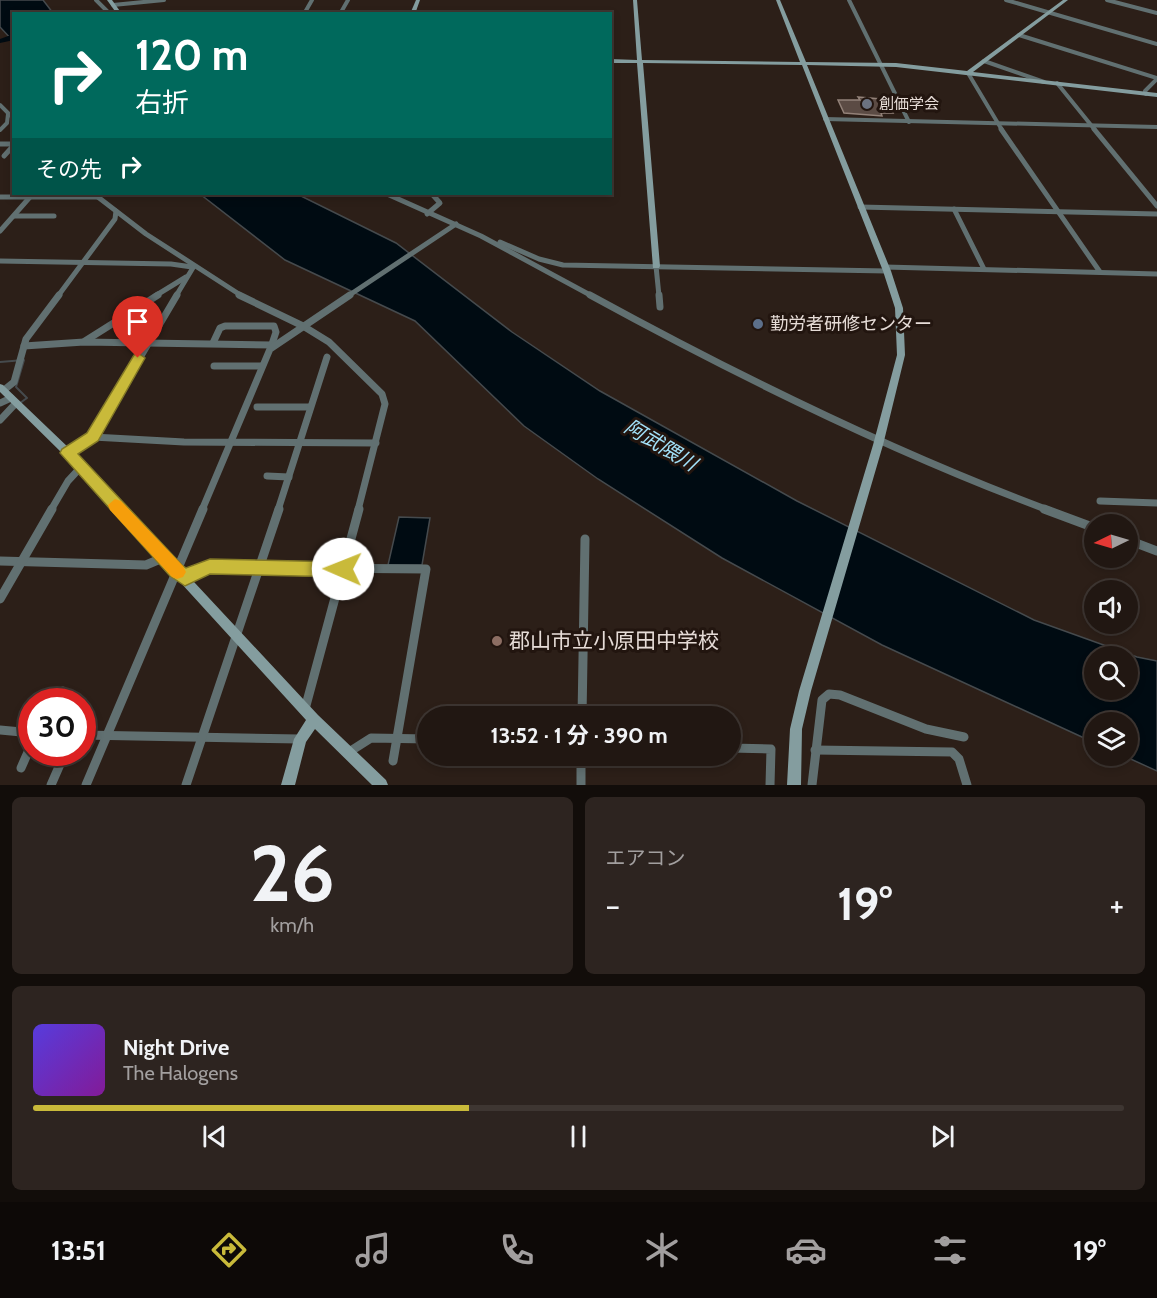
<!DOCTYPE html>
<html lang="ja">
<meta charset="utf-8">
<style>
body{margin:0;font-family:Cabin,"Noto Sans JP",sans-serif;background:#2d2420;color:#f1f3f6;height:100vh;display:flex;flex-direction:column;font-size:22px;white-space:nowrap}
*{box-sizing:border-box;margin:0}
p{font-size:20px;color:#a29f9f}
.icon{flex:none;width:33px;height:33px;fill:none;stroke:currentColor;stroke-width:2;stroke-linecap:round;stroke-linejoin:round}
.map{position:relative;height:785px;overflow:hidden}
.drawer{display:flex;flex-direction:column;gap:12px;padding:12px;background:#120d0a;flex:1}
.drawer>*{flex:none}
.hud{position:absolute;left:12px;top:12px;width:600px;height:183px;border-radius:0px;box-shadow:0 3px 9px #0003,0 0 0 2px #3e3632;background:#00695c;color:#fff;overflow:hidden}
.needle{width:39px;rotate:265deg}
.buttons{position:absolute;left:1084px;top:514px;display:grid;gap:12px}
.buttons a{display:grid;place-items:center;width:54px;height:54px;border-radius:50%;background:#211712;box-shadow:0 3px 9px #0003,0 0 0 2px #3e3632;font-size:30px}
.speed{position:absolute;left:18px;top:688px;display:flex;gap:12px;font-size:30px;font-weight:700;text-align:center}
.speed>*{display:grid;place-content:center;width:78px;height:78px;border-radius:50%;background:#211712;box-shadow:0 3px 9px #0003,0 0 0 2px #3e3632;line-height:1}
.speed .limit{border:9px solid #d22;background:#fff;color:#111}
.pin{position:absolute;display:grid;place-items:center;width:51px;height:51px;color:#fff;margin:-62px -26px;border-radius:50% 50% 50% 0;rotate:-45deg;box-shadow:0 0 6px #0007}
.pin .icon{rotate:45deg}
.me{position:absolute;width:66px;margin:-33px;rotate:271deg;stroke-linejoin:round;filter:drop-shadow(0 0 4px #0008)}
.turn{display:flex;align-items:center;gap:21px;height:126px;padding:0 24px;font-size:27px}
.turn .icon{width:78px;height:78px;stroke-width:2.5}
.turn b{display:block;font-size:42px;line-height:51px}
.then{display:flex;align-items:center;height:57px;padding:0 24px;background:#0003;gap:12px;font-size:22px}
.big{font-size:45px;font-weight:700;line-height:1.1}
.drawer .tile{flex:1;display:flex;flex-direction:column;justify-content:center;gap:9px;min-width:0;padding:0 21px;border-radius:9px;background:#2d2420}
.drawer .dial{align-items:center;gap:0}
.dial b{font-size:78px;line-height:1}
.song{display:flex;align-items:center;gap:18px}
.cover{width:72px;height:72px;border-radius:9px;background:linear-gradient(135deg,hsl(250 70% 55%),hsl(290 70% 35%))}
.played{height:6px;border-radius:3px;background:linear-gradient(90deg,#c9ba3a 40%,#3e3632 40%)}
.keys{display:flex;justify-content:space-around;direction:ltr}
.heat{display:flex;justify-content:space-between;align-items:center;font-size:33px;direction:ltr}
.drawer .tiles{flex:1;display:grid;gap:12px;grid-template-columns:1fr 1fr}
.tile:last-child{grid-column:span 2}
.trip{position:absolute;left:417px;top:706px;width:324px;height:60px;border-radius:30px;background:#211712;box-shadow:0 3px 9px #0003,0 0 0 2px #3e3632;font-weight:700;line-height:60px;text-align:center}
.menu{display:flex;height:96px;justify-content:space-around;align-items:center;background:#0d0907;color:#a29f9f}
.menu .icon{width:42px;height:42px}
.menu .selected{color:#c9ba3a}
.menu b{font-size:27px;color:#f1f3f6}
.map>svg:first-child{display:block}
.water{fill:#000b12;stroke:#454a4d;stroke-width:1.5;fill-rule:evenodd}
.lines{fill:none;stroke-linecap:round;stroke-linejoin:round}
.stream{stroke:#454a4d;stroke-width:2}
.river{fill:#000b12;fill-rule:evenodd}
.building{fill:#5b4b44;stroke:#938279;stroke-width:1.5}
.street-far3{stroke:#617071;stroke-width:4}
.street-far2{stroke:#617071;stroke-width:5}
.street-far1{stroke:#617071;stroke-width:7}
.street{stroke:#617071;stroke-width:9}
.secondary{fill:#849d9f;fill-rule:evenodd}
.route{fill:#c9ba3a;stroke:#837926;stroke-width:1.5}
.slow{fill:#f59e0b}
.worship-dot{fill:#6b7280;stroke:#22150f;stroke-width:2}
.service-dot{fill:#5c6f8a;stroke:#22150f;stroke-width:2}
.education-dot{fill:#8d6e63;stroke:#22150f;stroke-width:2}
.labels{text-anchor:middle;stroke-width:6;stroke-linejoin:round;paint-order:stroke}
.far-poi-label{font-size:15px;fill:#e6dcd7;stroke:#22150f;text-anchor:start}
.poi-label{font-size:18px;fill:#e6dcd7;stroke:#22150f;text-anchor:start}
.water-label{font-size:20px;font-style:italic;fill:#a3e2fa;stroke:#22150f}
.near-poi-label{font-size:21px;fill:#e6dcd7;stroke:#22150f;text-anchor:start}
</style>
<div class="map">
<svg width="1157" height="785" viewBox="0 0 1157 785">
<rect width="100%" height="100%" fill="#2c1f18"/>
<g class="water">
<path d="M0,0H43L53,13L14,14L13,41L0,27Z"/>
<path d="M200,194H297L396,243L512,332L600,391L797,501L1034,620L1137,657L1157,661V771L1124,756H1128V723H1095V743L882,645L722,558L598,479L524,426L415,321L285,260ZM1095,657H1128V690H1095Z"/>
<path d="M399,517L430,518L422,565H388Z"/>
</g>
<g class="lines">
<path class="stream" d="M0,362L24,360L16,387L27,398L20,403"/>
<path class="river" d="M11,35H14V40L0,43V39Z"/>
</g>
<path class="building" d="M858,97L893,100L896,107H889L893,113H881L882,116L844,113L838,100H860Z"/>
<g class="lines">
<g class="street-far3">
<path d="M96,0L110,14"/>
<path d="M849,0L909,122"/>
<path d="M1006,0L1157,44"/>
<path d="M1107,0L1157,13"/>
<path d="M113,5L164,0"/>
<path d="M304,14L312,0"/>
<path d="M340,14L348,0"/>
<path d="M1019,35L1157,78"/>
<path d="M984,61L1044,82"/>
<path d="M968,73L1002,130"/>
<path d="M1057,83L1095,130"/>
<path d="M1146,94L1145,91L1157,79"/>
<path d="M0,105L14,119"/>
<path d="M825,119L1157,127"/>
<path d="M0,130L7,123L8,114"/>
</g>
<g class="street-far2">
<path d="M1001,129L1100,272"/>
<path d="M1094,129L1157,206"/>
<path d="M0,144H14"/>
<path d="M4,156L14,145"/>
<path d="M94,194L146,234L242,296"/>
<path d="M387,194L481,236L592,296"/>
<path d="M0,197H98"/>
<path d="M860,207L1157,214"/>
<path d="M954,209L984,269"/>
<path d="M427,214L440,203L432,194"/>
<path d="M14,216H54"/>
<path d="M0,231L30,197"/>
<path d="M500,242L539,259L563,265L887,271"/>
<path d="M0,261L171,264L192,267"/>
<path d="M656,266L659,296"/>
<path d="M885,267L1157,274"/>
<path d="M58,296L115,219L116,211"/>
<path d="M155,296L186,277"/>
<path d="M176,296L194,266"/>
<path d="M348,296L456,224"/>
</g>
<g class="street-far1">
<path d="M239,295L303,326L329,342L382,394L385,404L358,510"/>
<path d="M590,295C738,376 890,451 1048,510"/>
<path d="M659,295L660,307"/>
<path d="M85,341L158,295"/>
<path d="M213,343L220,328L225,326H274L276,332L272,344"/>
<path d="M24,346L84,342L273,345"/>
<path d="M214,366H262"/>
<path d="M4,390L14,382L26,339L59,295"/>
<path d="M0,403L11,398"/>
<path d="M257,407H310"/>
<path d="M0,420L16,403"/>
<path d="M93,437L184,442L376,443"/>
<path d="M68,453L93,437L177,295"/>
<path d="M267,476L289,477"/>
<path d="M1100,501L1157,503"/>
<path d="M51,510L68,481L81,467"/>
<path d="M202,510L270,349L350,295"/>
<path d="M278,510L327,357"/>
</g>
<g class="street">
<path d="M1044,509L1095,528"/>
<path d="M1128,540L1157,551"/>
<path d="M0,561L146,565L165,557"/>
<path d="M185,578L198,569L210,567L426,569L393,761"/>
<path d="M0,599L52,509"/>
<path d="M58,702L63,691"/>
<path d="M305,709L359,509"/>
<path d="M582,717L585,539"/>
<path d="M0,730L32,733"/>
<path d="M82,735L300,739"/>
<path d="M730,748L771,749L770,785"/>
<path d="M815,750L952,752L959,759L967,785"/>
<path d="M349,752L371,738L428,739"/>
<path d="M581,756V785"/>
<path d="M21,768L32,743"/>
<path d="M51,785L65,753"/>
<path d="M86,785L203,509"/>
<path d="M186,785L279,509"/>
<path d="M812,785L822,700L829,694L840,695L926,729L964,737"/>
</g>
<g class="secondary">
<path d="M107,0H112L122,14H117Z"/>
<path d="M416,0H420L415,14H410Z"/>
<path d="M633,0H637L642,60L800,62L776,0H780L806,62L896,63L967,71L1063,0H1068L973,72L1157,93V97L896,67L807,65L891,271L903,308L905,355L883,445L811,691L802,729L801,785H787L790,729L799,691L873,445L897,355L895,308L883,271L802,65L643,63L660,266L659,268H653L637,63H610V59L637,60Z"/>
<path d="M0,384L3,385L71,450L318,715L386,780L388,785H372L315,729L306,742L295,785H281L294,739L306,720L65,456L0,392Z"/>
</g>
</g>
<path class="route" d="M138,353L145,358L98,441L78,454L182,565L186,568L210,559L343,562L349,564L351,569L349,575L343,577L210,574L185,586L170,576L60,453L62,449L87,433L134,355Z"/>
<path class="slow" d="M115,499L121,501L183,566L186,572L183,577L177,579L172,577L110,510L108,505Z"/>
<circle class="worship-dot" cx="867" cy="104" r="6"/>
<circle class="service-dot" cx="758" cy="324" r="6"/>
<circle class="education-dot" cx="497" cy="641" r="6"/>
<g class="labels">
<g class="far-poi-label">
<text x="879" y="109">創価学会</text>
</g>
<g class="poi-label">
<text x="770" y="330">勤労者研修センター</text>
</g>
<g class="water-label">
<text transform="translate(661 445) rotate(31)" y="7">阿武隈川</text>
</g>
<g class="near-poi-label">
<text x="509" y="648">郡山市立小原田中学校</text>
</g>
</g>
</svg>
<div class="buttons">
<a><svg class="needle" viewBox="-14 -14 28 28"><path d="M0-13l5 13h-10z" fill="#e53935"/><path d="M0 13l5-13h-10z" fill="#a29f9f"/></svg></a>
<a><svg class="icon" aria-label="sound" viewBox="0 0 24 24"><path d="M4 9h4l5-4v14l-5-4H4zM17 9q2 3 0 6"/></svg></a>
<a><svg class="icon" aria-label="search" viewBox="0 0 24 24"><circle cx="10" cy="10" r="6"/><path d="M15 15l6 6"/></svg></a>
<a><svg class="icon" aria-label="layers" viewBox="0 0 24 24"><path d="M12 4l9 5-9 5-9-5zM3 14l9 5 9-5"/></svg></a>
</div>
<div class="speed"><div class="limit">30</div></div>
<div class="pin" style="left:138px;top:358px;background:#d93025"><svg class="icon" aria-label="arrive" viewBox="0 0 24 24"><path d="M6 21V4h12l-3 4 3 4H6"/></svg></div>
<svg class="me" style="left:343px;top:569px" viewBox="-20 -20 40 40"><circle r="19" fill="#fff"/><path d="M0-13L10 11 0 6-10 11z" fill="#c9ba3a"/></svg>
<div class="trip">13:52 · 1 分 · 390 m</div>
<div class="hud">
<div class="turn"><svg class="icon" aria-label="right" viewBox="0 0 24 24"><path d="M7 20v-9h11M14 6l5 5-5 5"/></svg><div><b>120 m</b>右折</div></div>
<div class="then">その先<svg class="icon" aria-label="right" viewBox="0 0 24 24"><path d="M7 20v-9h11M14 6l5 5-5 5"/></svg></div>
</div>
</div>
<section class="drawer">
<div class="tiles">
<div class="tile dial"><b>26</b><p>km/h</p></div>
<div class="tile"><p>エアコン</p>
<div class="heat"><a>−</a><b class="big">19°</b><a>+</a></div>
</div>
<div class="tile">
<div class="song"><i class="cover"></i><div><b>Night Drive</b><p>The Halogens</p></div></div>
<div class="played"></div>
<div class="keys"><svg class="icon" aria-label="previous" viewBox="0 0 24 24"><path d="M18 5L8 12l10 7zM5 5v14"/></svg><svg class="icon" aria-label="pause" viewBox="0 0 24 24"><path d="M8 5v14M16 5v14"/></svg><svg class="icon" aria-label="next" viewBox="0 0 24 24"><path d="M6 5l10 7-10 7zM19 5v14"/></svg></div>
</div>
</div>
</section>
<nav class="menu">
<b>13:51</b>
<svg class="icon selected" aria-label="directions" viewBox="0 0 24 24"><path d="M12 3l9 9-9 9-9-9zM9 14v-3h6M13 9l2 2-2 2"/></svg>
<svg class="icon" aria-label="music" viewBox="0 0 24 24"><path d="M9 18V5l10-2v13"/><circle cx="6" cy="18" r="3"/><circle cx="16" cy="16" r="3"/></svg>
<svg class="icon" aria-label="phone" viewBox="0 0 24 24"><path d="M5 4h4l2 5-3 2q2 4 5 5l2-3 5 2v4C11 20 4 13 5 4z"/></svg>
<svg class="icon" aria-label="climate" viewBox="0 0 24 24"><path d="M12 3v18M4 7l16 10M4 17L20 7"/></svg>
<svg class="icon" aria-label="car" viewBox="0 0 24 24"><path d="M5 17H2v-5l4-1 3-4h7l3 4 3 1v5h-3M9 17h6M6 11h13"/><circle cx="7" cy="17" r="2"/><circle cx="17" cy="17" r="2"/></svg>
<svg class="icon" aria-label="filters" viewBox="0 0 24 24"><path d="M4 7h16M4 17h16"/><circle cx="9" cy="7" r="2"/><circle cx="15" cy="17" r="2"/></svg>
<b>19°</b>
</nav>
